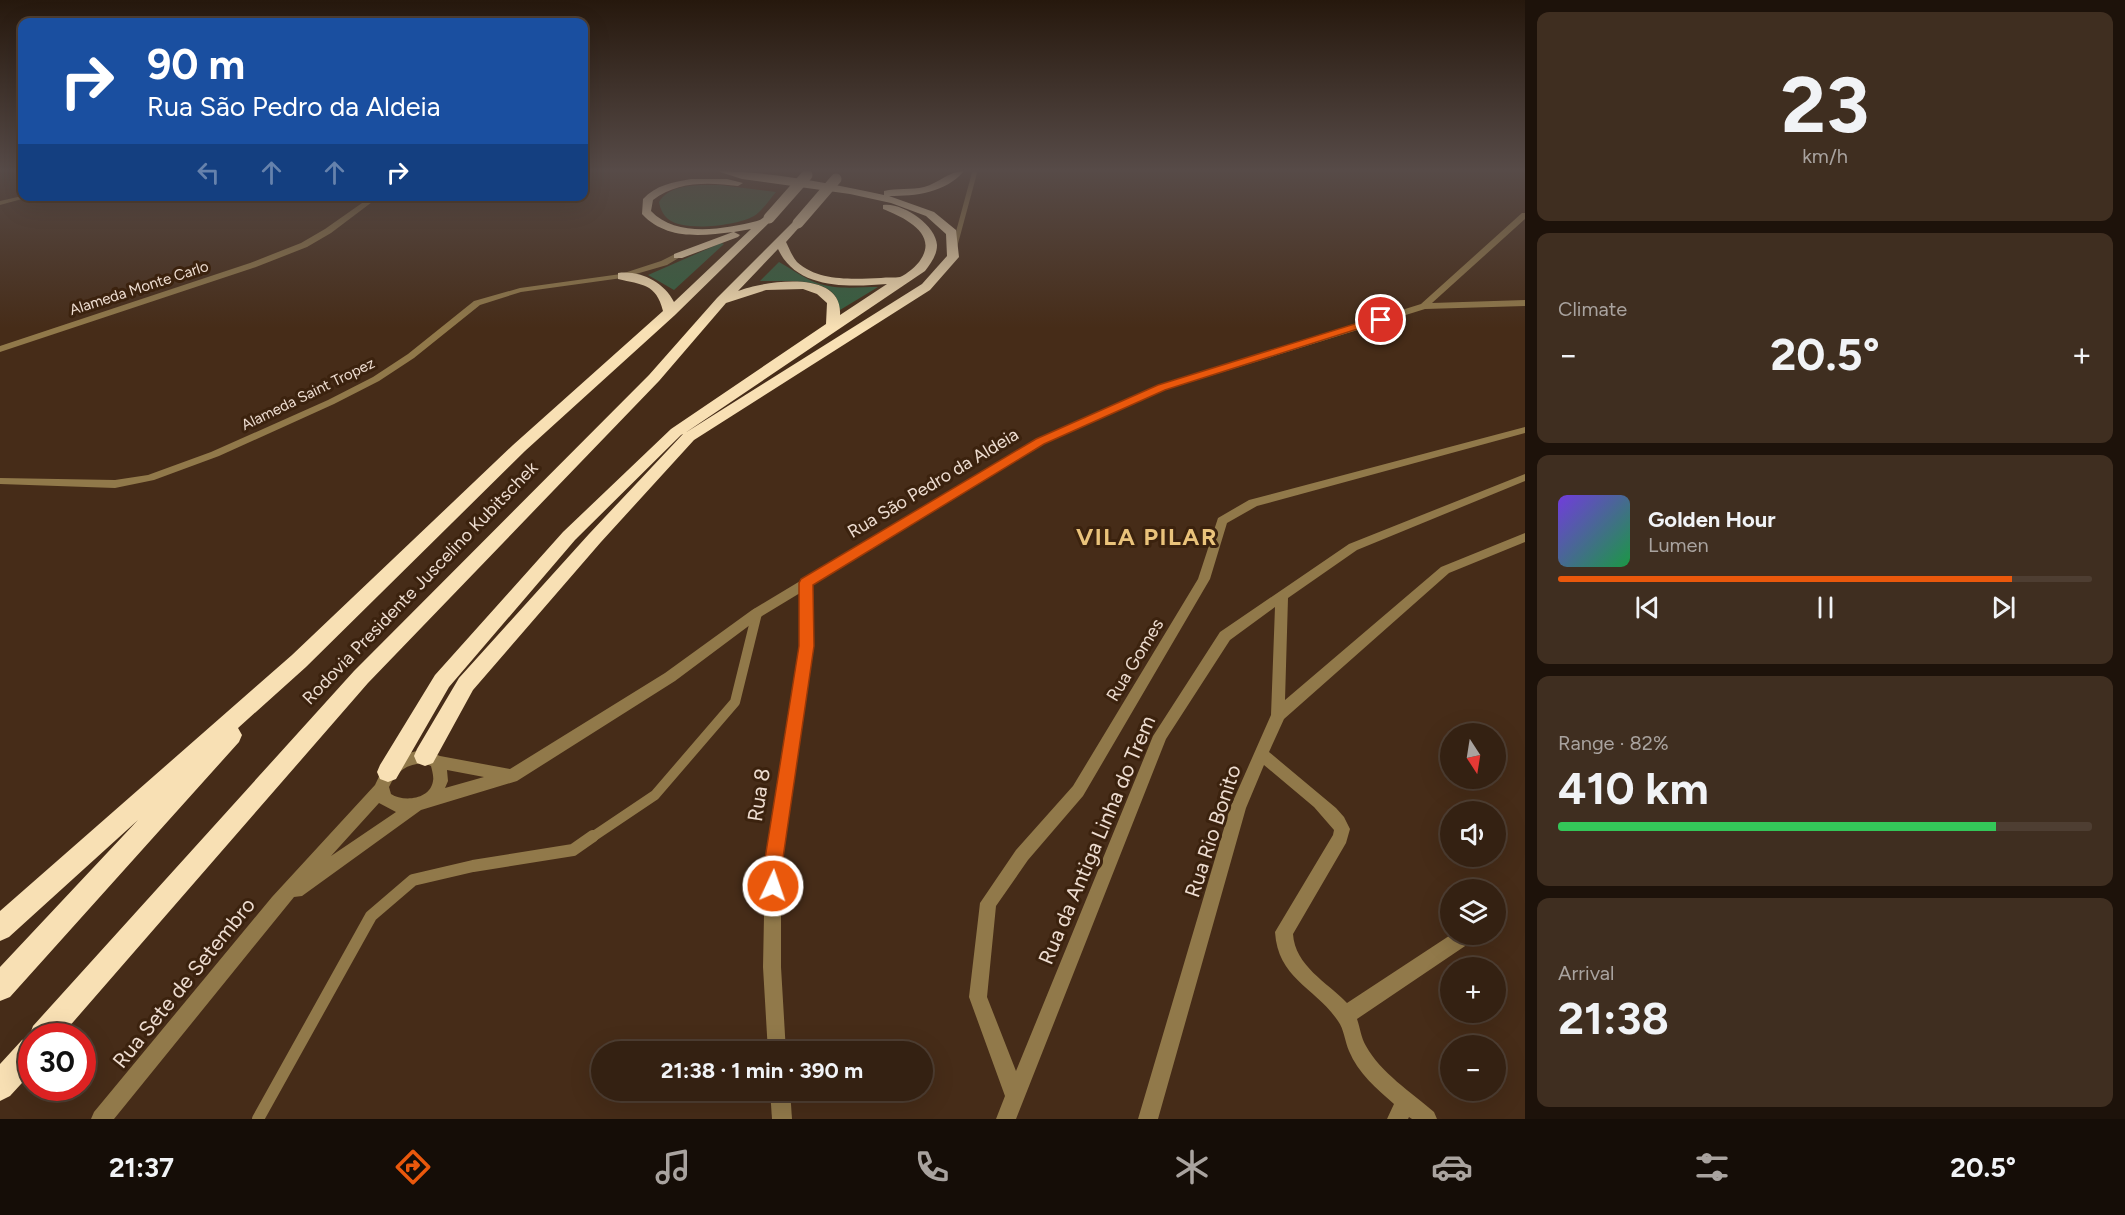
<!DOCTYPE html>
<meta charset="utf-8">
<style>
body{margin:0;font-family:Figtree,sans-serif;background:#3f2e20;color:#f1f3f6;height:100vh;display:flex;flex-direction:column;font-size:22px;white-space:nowrap}
*{box-sizing:border-box;margin:0}
p{font-size:20px;color:#a9a39f}
.icon{flex:none;width:33px;height:33px;fill:none;stroke:currentColor;stroke-width:2;stroke-linecap:round;stroke-linejoin:round}
.map{position:relative;flex:1;overflow:hidden}
.sheet{display:flex;flex-direction:column;gap:12px;padding:12px;background:#1d120a;width:600px}
.sheet>*{flex:none}
.hud{position:absolute;left:18px;top:18px;width:570px;height:183px;border-radius:12px;box-shadow:0 6px 24px #0002,0 0 0 2px #4e3e32;background:#1a4fa0;color:#fff;overflow:hidden}
.needle{width:39px;rotate:168deg}
.tools{position:absolute;left:1440px;top:723px;display:grid;gap:12px}
.tools a{display:grid;place-items:center;width:66px;height:66px;border-radius:50%;background:#342112;box-shadow:0 6px 24px #0002,0 0 0 2px #4e3e32;font-size:30px}
.speed{position:absolute;left:18px;top:1023px;display:flex;gap:12px;font-size:30px;font-weight:700;text-align:center}
.speed>*{display:grid;place-content:center;width:78px;height:78px;border-radius:50%;background:#342112;box-shadow:0 6px 24px #0002,0 0 0 2px #4e3e32;line-height:1}
.speed .limit{border:9px solid #d22;background:#fff;color:#111}
.pin{position:absolute;display:grid;place-items:center;width:51px;height:51px;color:#fff;margin:-26px;border:3px solid #fff;border-radius:50%;box-shadow:0 2px 6px #0007}
.me{position:absolute;width:66px;margin:-33px;rotate:3deg;stroke-linejoin:round;filter:drop-shadow(0 0 4px #0008)}
.turn{display:flex;align-items:center;gap:21px;height:126px;padding:0 30px;font-size:27px}
.turn .icon{width:78px;height:78px;stroke-width:2.5}
.turn b{display:block;font-size:42px;line-height:51px}
.lanes{display:flex;align-items:center;height:57px;padding:0 30px;background:#0003;justify-content:center;gap:30px;direction:ltr}
.lanes .off{opacity:.35}
.big{font-size:45px;font-weight:700;line-height:1.1}
.sheet .card{flex:1;display:flex;flex-direction:column;justify-content:center;gap:9px;min-width:0;padding:0 21px;border-radius:12px;background:#3f2e20}
.sheet .dial{align-items:center;gap:0}
.dial b{font-size:78px;line-height:1}
.song{display:flex;align-items:center;gap:18px}
.cover{width:72px;height:72px;border-radius:9px;background:linear-gradient(135deg,hsl(260 70% 55%),hsl(140 70% 35%))}
.played{height:6px;border-radius:3px;background:linear-gradient(90deg,#ea580c 85%,#4e3e32 85%)}
.keys{display:flex;justify-content:space-around;direction:ltr}
.heat{display:flex;justify-content:space-between;align-items:center;font-size:33px;direction:ltr}
.charge{height:9px;border-radius:4px;background:linear-gradient(90deg,#34c759 82%,#4e3e32 0)}
.trip{position:absolute;left:591px;top:1041px;width:342px;height:60px;border-radius:30px;background:#342112;box-shadow:0 6px 24px #0002,0 0 0 2px #4e3e32;font-weight:700;line-height:60px;text-align:center}
.tab-bar{display:flex;height:96px;justify-content:space-around;align-items:center;background:#150d07;color:#a9a39f}
.tab-bar .icon{width:42px;height:42px}
.tab-bar .current{color:#ea580c}
.tab-bar b{font-size:27px;color:#f1f3f6}
main{display:flex;flex:1;min-height:0}
.map>svg:first-child{display:block}
.green{fill:#356040}
.lines{fill:none;stroke-linecap:round;stroke-linejoin:round}
.service-far2{stroke:#91794a;stroke-width:5}
.service-far1{stroke:#91794a;stroke-width:10}
.service{stroke:#91794a;stroke-width:12}
.minor{fill:#91794a;fill-rule:evenodd}
.motorway{fill:#f8e0b4;fill-rule:evenodd}
.motorway-bridge{stroke:#f8e0b4;stroke-width:11}
.route{fill:#ea580c;stroke:#983908;stroke-width:1.5}
.labels{text-anchor:middle;stroke-width:6;stroke-linejoin:round;paint-order:stroke}
.far-street-label{font-size:15px;fill:#eeddd1;stroke:#3b220e}
.street-label{font-size:18px;fill:#eeddd1;stroke:#3b220e}
.near-street-label{font-size:21px;fill:#eeddd1;stroke:#3b220e}
.district-label{font-size:24px;font-weight:bold;letter-spacing:1.5px;fill:#eac37b;stroke:#3b220e}
</style>
<main>
<div class="map">
<svg width="1525" height="1119" viewBox="0 0 1525 1119">
<rect width="100%" height="100%" fill="#462c18"/>
<g class="green">
<path d="M720,185L776,192C770,199 762,211 754,216C736,226 684,232 668,219C663,215 660,208 659,202C670,183 700,185 720,185Z"/>
<path d="M721,243L724,244L674,290L648,275Z"/>
<path d="M779,262C792,269 803,278 817,283C836,290 858,287 878,287L840,310C839,307 838,300 836,297C823,276 780,282 760,281Z"/>
</g>
<g class="lines">
<path class="service-far2" d="M955,245L975,171"/>
<path class="service-far1" d="M591,838L655,795L735,702L757,613"/>
<path class="service" d="M258,1119L371,916L413,880L473,866L573,850L593,836"/>
<g class="minor">
<path d="M22,196H33L0,205V201Z"/>
<path d="M372,196H380L331,233L307,247L256,267L0,352V346L250,263L301,243L325,229Z"/>
<path d="M1522,213H1525V219L1432,303L1525,300V306L1425,309L1165,390L1044,443L812,585L814,646L781,865V967L786,1052H768L763,967L765,865L800,646V593L762,616L675,681L517,781L421,810L302,896L294,897L114,1119H91L94,1112L272,897L375,785L383,768L390,761L399,756L420,750H425L440,756L510,769L665,673L752,610L1036,439L1159,386L1421,304ZM424,763L431,766C432,770 434,777 433,781C430,800 403,802 391,794L389,787C396,771 407,764 424,763ZM447,770L484,777L445,788L448,781ZM379,803L396,812L331,856Z"/>
<path d="M675,254L682,256L667,265L622,278L521,292L480,305L414,358L379,381L334,404L219,456L154,480L115,488L0,484V478L115,480L148,475L211,452L328,400L373,377L408,354L474,301L520,288L621,274L661,261Z"/>
<path d="M1525,427V433L1257,506L1227,523L1210,579L1083,796L1028,860L996,906L987,997L1016,1071L1153,736L1220,632L1349,544L1525,474V481L1357,550L1288,598L1285,700L1441,567L1525,533V542L1449,573L1284,719L1269,752L1336,808L1344,817L1350,829L1346,843L1293,934C1295,966 1327,982 1347,1003L1452,934H1476L1474,940L1357,1019C1360,1027 1361,1038 1366,1046C1381,1073 1411,1092 1434,1112L1437,1119H1412L1409,1117L1408,1119H1387L1394,1104C1377,1089 1358,1073 1349,1051C1345,1042 1344,1029 1338,1021C1315,987 1278,979 1275,932L1333,835L1334,830L1314,807L1264,765L1246,808L1158,1119H1138L1230,808L1271,715L1275,607L1230,640L1166,739L1016,1119H996L1005,1096L969,997L980,903L1016,850L1073,786L1198,579L1218,518L1249,500Z"/>
<path d="M770,1090H790L792,1119H772Z"/>
</g>
<g class="motorway">
<path d="M717,171C768,171 834,184 884,195V191C897,188 911,190 924,187C939,183 949,171 964,171C945,193 916,196 889,196L934,212L956,230L959,257L930,290L694,440L601,542L473,690L433,763L425,766L417,763L414,756L417,749L459,678L589,534L683,434L681,435L575,540L449,687L396,779L388,782L380,779L377,772L380,765L435,675L563,532L671,429L826,324L827,303L817,294L803,289L766,290L726,303L659,381L368,683L61,1036H32V1072L10,1096L0,1101V1064L22,1040L29,1037L33,1026L354,671L649,375L717,298L794,221L798,220L803,223L786,242C789,248 792,256 797,262C819,282 854,279 881,278C887,277 895,278 900,277C907,274 917,266 921,259C938,233 903,217 883,209V205C902,202 936,225 937,245C937,255 931,263 925,271L685,433L922,284L947,256L946,234L926,216L891,203L850,194L742,179ZM778,249C797,290 849,287 887,284L840,315C843,268 764,281 738,291Z"/>
<path d="M691,179H727L743,183L738,186C709,182 677,181 653,200L651,211C676,238 725,229 757,221C762,220 764,216 769,215L774,218L675,315L525,451L306,667L238,728L242,735L239,742L10,997L0,1001V967L138,820L9,937L0,941V911L292,655L513,445L663,311C656,283 642,285 618,279V273C640,270 664,282 674,302L751,229L734,232L740,235L738,237L682,258H674V254L733,232C701,236 666,240 642,214L643,199C656,185 673,182 691,179Z"/>
</g>
<g class="motorway-bridge">
<path d="M769,218L807,175"/>
<path d="M798,223L836,179"/>
</g>
</g>
<linearGradient id="sky" x2="0" y2="1"><stop stop-color="#26180d"/><stop offset="0.52" stop-color="#574b48"/><stop offset="1" stop-color="#574b48" stop-opacity="0"/></linearGradient>
<rect width="1525" height="328" fill="url(#sky)"/>
<path class="route" d="M1377,317L1386,320L1165,390L1044,444L813,585L814,646L782,865V886L779,892L773,895L766,892L763,886L764,865L799,646V583L801,579L1036,439L1158,385Z"/>
<g class="labels">
<g class="far-street-label">
<text transform="translate(139 288) rotate(-18)" y="5">Alameda Monte Carlo</text>
<text transform="translate(308 394) rotate(-26)" y="5">Alameda Saint Tropez</text>
</g>
<g class="street-label">
<text transform="translate(933 483) rotate(-31)" y="6">Rua São Pedro da Aldeia</text>
<text transform="translate(420 583) rotate(-46)" y="6">Rodovia Presidente Juscelino Kubitschek</text>
<text transform="translate(1135 660) rotate(-59)" y="6">Rua Gomes</text>
</g>
<g class="near-street-label">
<text transform="translate(759 795) rotate(-81)" y="7">Rua 8</text>
<text transform="translate(1213 831) rotate(-72)" y="7">Rua Rio Bonito</text>
<text transform="translate(1097 840) rotate(-67)" y="7">Rua da Antiga Linha do Trem</text>
<text transform="translate(184 983) rotate(-51)" y="7">Rua Sete de Setembro</text>
</g>
<g class="district-label">
<text x="1147" y="545">VILA PILAR</text>
</g>
</g>
</svg>
<div class="tools">
<a><svg class="needle" viewBox="-14 -14 28 28"><path d="M0-13l5 13h-10z" fill="#e53935"/><path d="M0 13l5-13h-10z" fill="#a9a39f"/></svg></a>
<a><svg class="icon" aria-label="sound" viewBox="0 0 24 24"><path d="M4 9h4l5-4v14l-5-4H4zM17 9q2 3 0 6"/></svg></a>
<a><svg class="icon" aria-label="layers" viewBox="0 0 24 24"><path d="M12 4l9 5-9 5-9-5zM3 14l9 5 9-5"/></svg></a>
<a>+</a>
<a>−</a>
</div>
<div class="speed"><div class="limit">30</div></div>
<div class="pin" style="left:1381px;top:320px;background:#d93025"><svg class="icon" aria-label="arrive" viewBox="0 0 24 24"><path d="M6 21V4h12l-3 4 3 4H6"/></svg></div>
<svg class="me" style="left:773px;top:886px" viewBox="-20 -20 40 40"><circle r="17" fill="#ea580c" stroke="#fff" stroke-width="3"/><path d="M0-11L8 9 0 5-8 9z" fill="#fff"/></svg>
<div class="trip">21:38 · 1 min · 390 m</div>
<div class="hud">
<div class="turn"><svg class="icon" aria-label="right" viewBox="0 0 24 24"><path d="M7 20v-9h11M14 6l5 5-5 5"/></svg><div><b>90 m</b>Rua São Pedro da Aldeia</div></div>
<div class="lanes"><svg class="icon off" aria-label="left" viewBox="0 0 24 24"><path d="M17 20v-9H6M10 6l-5 5 5 5"/></svg><svg class="icon off" aria-label="ahead" viewBox="0 0 24 24"><path d="M12 20V5M6 11l6-6 6 6"/></svg><svg class="icon off" aria-label="ahead" viewBox="0 0 24 24"><path d="M12 20V5M6 11l6-6 6 6"/></svg><svg class="icon" aria-label="right" viewBox="0 0 24 24"><path d="M7 20v-9h11M14 6l5 5-5 5"/></svg></div>
</div>
</div>
<section class="sheet">
<div class="card dial"><b>23</b><p>km/h</p></div>
<div class="card"><p>Climate</p>
<div class="heat"><a>−</a><b class="big">20.5°</b><a>+</a></div>
</div>
<div class="card">
<div class="song"><i class="cover"></i><div><b>Golden Hour</b><p>Lumen</p></div></div>
<div class="played"></div>
<div class="keys"><svg class="icon" aria-label="previous" viewBox="0 0 24 24"><path d="M18 5L8 12l10 7zM5 5v14"/></svg><svg class="icon" aria-label="pause" viewBox="0 0 24 24"><path d="M8 5v14M16 5v14"/></svg><svg class="icon" aria-label="next" viewBox="0 0 24 24"><path d="M6 5l10 7-10 7zM19 5v14"/></svg></div>
</div>
<div class="card"><p>Range · 82%</p><b class="big">410 km</b><div class="charge"></div></div>
<div class="card"><p>Arrival</p><b class="big">21:38</b></div>
</section>
</main>
<nav class="tab-bar">
<b>21:37</b>
<svg class="icon current" aria-label="directions" viewBox="0 0 24 24"><path d="M12 3l9 9-9 9-9-9zM9 14v-3h6M13 9l2 2-2 2"/></svg>
<svg class="icon" aria-label="music" viewBox="0 0 24 24"><path d="M9 18V5l10-2v13"/><circle cx="6" cy="18" r="3"/><circle cx="16" cy="16" r="3"/></svg>
<svg class="icon" aria-label="phone" viewBox="0 0 24 24"><path d="M5 4h4l2 5-3 2q2 4 5 5l2-3 5 2v4C11 20 4 13 5 4z"/></svg>
<svg class="icon" aria-label="climate" viewBox="0 0 24 24"><path d="M12 3v18M4 7l16 10M4 17L20 7"/></svg>
<svg class="icon" aria-label="car" viewBox="0 0 24 24"><path d="M5 17H2v-5l4-1 3-4h7l3 4 3 1v5h-3M9 17h6M6 11h13"/><circle cx="7" cy="17" r="2"/><circle cx="17" cy="17" r="2"/></svg>
<svg class="icon" aria-label="filters" viewBox="0 0 24 24"><path d="M4 7h16M4 17h16"/><circle cx="9" cy="7" r="2"/><circle cx="15" cy="17" r="2"/></svg>
<b>20.5°</b>
</nav>
